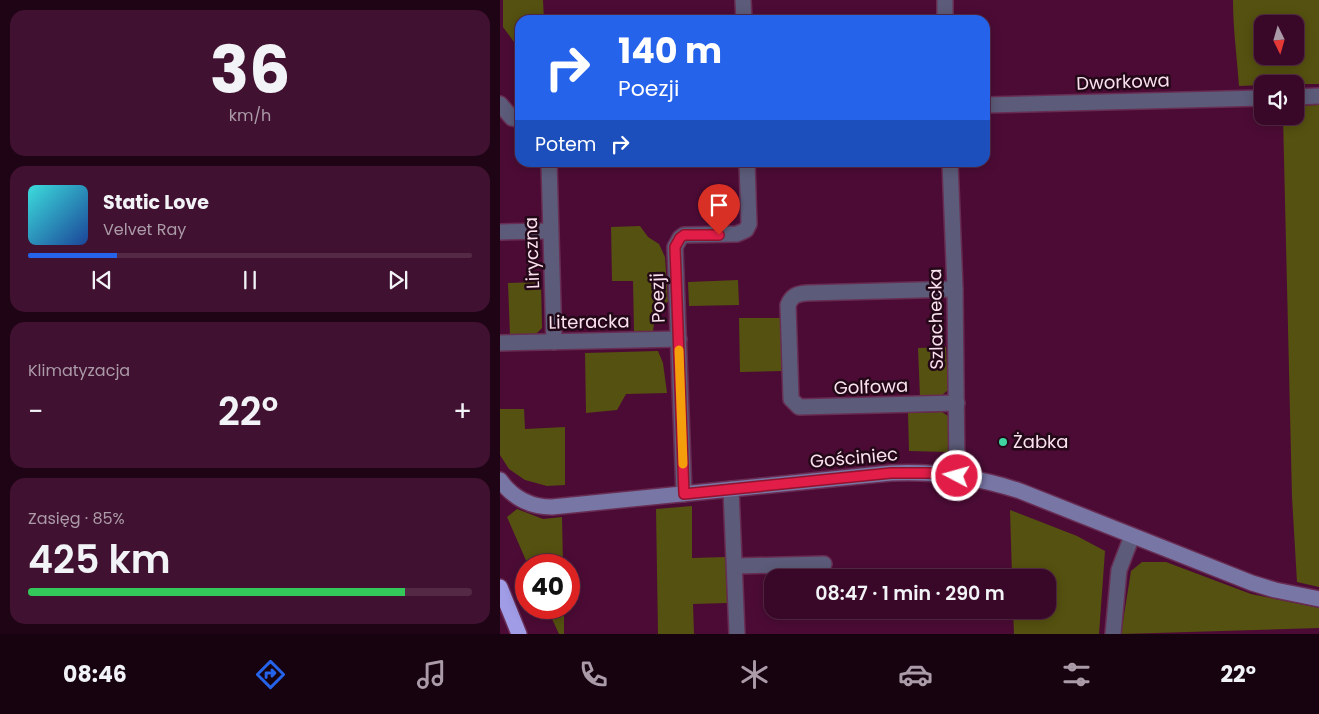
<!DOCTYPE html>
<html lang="pl">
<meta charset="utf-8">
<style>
body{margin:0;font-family:Poppins,sans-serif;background:#401130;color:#f1f3f6;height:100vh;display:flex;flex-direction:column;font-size:19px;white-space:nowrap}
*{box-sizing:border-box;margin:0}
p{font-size:16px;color:#ab9aa8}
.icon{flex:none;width:28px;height:28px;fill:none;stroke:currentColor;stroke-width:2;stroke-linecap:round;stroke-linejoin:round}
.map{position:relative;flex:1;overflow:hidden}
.drawer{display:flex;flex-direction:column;gap:10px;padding:10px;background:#1f0416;width:500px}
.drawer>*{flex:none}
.hud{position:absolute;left:15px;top:15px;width:475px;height:152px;border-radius:15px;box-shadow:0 2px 12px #0003,0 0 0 1px #532945;background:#2563eb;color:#fff;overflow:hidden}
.needle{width:32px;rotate:175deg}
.tools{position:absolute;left:754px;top:15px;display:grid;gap:10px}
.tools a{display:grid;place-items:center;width:50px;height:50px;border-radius:10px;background:#390828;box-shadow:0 2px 12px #0003,0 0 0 1px #532945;font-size:25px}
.speed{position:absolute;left:15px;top:554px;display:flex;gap:10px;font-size:25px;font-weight:700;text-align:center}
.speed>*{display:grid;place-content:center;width:65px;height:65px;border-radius:50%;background:#390828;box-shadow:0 2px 12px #0003,0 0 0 1px #532945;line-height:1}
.speed .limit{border:8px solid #d22;background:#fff;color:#111}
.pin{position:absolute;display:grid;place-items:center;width:42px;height:42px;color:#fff;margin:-51px -21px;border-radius:50% 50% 50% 0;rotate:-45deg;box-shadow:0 0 5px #0007}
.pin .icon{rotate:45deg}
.me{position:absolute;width:55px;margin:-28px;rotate:276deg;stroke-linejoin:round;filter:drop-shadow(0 0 4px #0008)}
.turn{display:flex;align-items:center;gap:18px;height:105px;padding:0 20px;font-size:22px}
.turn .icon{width:65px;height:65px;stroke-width:2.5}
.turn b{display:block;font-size:35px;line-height:42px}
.then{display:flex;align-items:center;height:48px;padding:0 20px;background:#0003;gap:10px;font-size:19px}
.big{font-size:38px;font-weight:600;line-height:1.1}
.drawer .card{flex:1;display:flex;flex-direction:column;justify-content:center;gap:8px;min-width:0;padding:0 18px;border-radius:15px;background:#401130}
.drawer .dial{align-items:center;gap:0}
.dial b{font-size:65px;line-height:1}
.song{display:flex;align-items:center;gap:15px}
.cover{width:60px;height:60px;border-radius:8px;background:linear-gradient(135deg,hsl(180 70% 55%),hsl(220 70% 35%))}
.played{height:5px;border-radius:2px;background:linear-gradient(90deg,#2563eb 20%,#532945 20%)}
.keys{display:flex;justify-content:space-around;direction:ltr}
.heat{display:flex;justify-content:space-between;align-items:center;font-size:28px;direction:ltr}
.charge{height:8px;border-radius:4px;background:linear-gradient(90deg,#34c759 85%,#532945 0)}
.trip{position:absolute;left:264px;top:569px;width:292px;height:50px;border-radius:15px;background:#390828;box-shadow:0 2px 12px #0003,0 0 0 1px #532945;font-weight:600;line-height:50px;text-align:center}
.dock{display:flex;height:80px;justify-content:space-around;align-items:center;background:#170310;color:#ab9aa8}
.dock .icon{width:35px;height:35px}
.dock .on{color:#2563eb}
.dock b{font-size:22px;color:#f1f3f6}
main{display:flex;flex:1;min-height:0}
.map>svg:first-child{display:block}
.green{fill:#555110;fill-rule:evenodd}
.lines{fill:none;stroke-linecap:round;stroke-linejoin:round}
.street-casing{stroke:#682d53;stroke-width:18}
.secondary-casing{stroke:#682d53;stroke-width:18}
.highway-casing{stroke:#682d53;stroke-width:18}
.street{stroke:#5c5b79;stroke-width:15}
.secondary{stroke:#7876a5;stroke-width:15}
.highway{stroke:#a09ce6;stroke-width:15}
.route-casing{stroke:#92132f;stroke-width:12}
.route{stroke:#e11d48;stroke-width:9}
.slow{stroke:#f59e0b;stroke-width:9}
.poi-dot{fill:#3fd4a2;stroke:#230818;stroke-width:2}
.labels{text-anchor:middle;stroke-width:5;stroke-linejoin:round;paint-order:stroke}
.street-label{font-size:18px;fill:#fae1ee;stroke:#230818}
.poi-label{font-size:18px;fill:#fae1ee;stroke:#230818;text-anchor:start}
</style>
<main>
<section class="drawer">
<div class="card dial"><b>36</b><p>km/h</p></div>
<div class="card">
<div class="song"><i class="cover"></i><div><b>Static Love</b><p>Velvet Ray</p></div></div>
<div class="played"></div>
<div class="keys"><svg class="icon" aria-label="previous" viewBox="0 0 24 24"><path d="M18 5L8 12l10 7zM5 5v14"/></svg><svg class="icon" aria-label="pause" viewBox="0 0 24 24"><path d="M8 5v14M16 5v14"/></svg><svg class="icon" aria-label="next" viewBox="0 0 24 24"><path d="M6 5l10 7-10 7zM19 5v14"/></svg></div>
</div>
<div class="card"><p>Klimatyzacja</p>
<div class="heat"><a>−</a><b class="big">22°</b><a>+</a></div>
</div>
<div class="card"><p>Zasięg · 85%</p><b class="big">425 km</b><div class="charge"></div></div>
</section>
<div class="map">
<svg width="819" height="634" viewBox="0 0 819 634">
<rect width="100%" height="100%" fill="#4c0b35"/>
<g class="green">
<path d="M3,0H43L44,20H20V42H14L3,27Z"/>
<path d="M733,0H819V84H762V85L739,86C737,57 733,29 733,0ZM762,24H795V56H762Z"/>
<path d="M439,15V20H374L373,17Z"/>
<path d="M819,105V587L797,582L792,497L783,116H795V106Z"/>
<path d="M140,226L148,237L159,244L165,257L168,302L156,307L153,331L134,332L133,281H112L111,227Z"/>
<path d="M238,280L239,305L189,306L188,282Z"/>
<path d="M41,282L42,328L36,334L10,335L8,283Z"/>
<path d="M239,318H281L282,371L240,372Z"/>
<path d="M446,347L448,390L441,396L420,397L418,348Z"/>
<path d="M158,351L163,363L167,393L126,394L117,410L86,413L85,353Z"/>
<path d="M0,409H24L25,429L65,427V485L47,486L25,480L9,469L0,455Z"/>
<path d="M442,412L448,416V452L409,451L408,413Z"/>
<path d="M192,506V558L226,557L227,603L193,604L194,634H158L156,509Z"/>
<path d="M17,509L43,519L62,517L63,565H28L7,517Z"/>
<path d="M510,510L577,536L605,551L599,634H514L513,610H548V578L512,577Z"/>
<path d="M642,562H666L751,594L819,608V628L621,634L631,571Z"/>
<path d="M47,608H64V634H59Z"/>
</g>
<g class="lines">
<g class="street-casing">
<g id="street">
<path d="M243,0L244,20"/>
<path d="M445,0V20"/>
<path d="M795,97L819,96"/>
<path d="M0,104L12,118L20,119"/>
<path d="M485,105L762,98"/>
<path d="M49,162L54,342"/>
<path d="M450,162L455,289L457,475"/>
<path d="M0,232L50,231"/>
<path d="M455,289L307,293C297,294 292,295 288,305L291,399L299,407L457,403"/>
<path d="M0,343L179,339"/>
<path d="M231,489L237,634"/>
<path d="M184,494L175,247L180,238L184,235L237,234L246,230L249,224L247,162"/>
<path d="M235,566L324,564"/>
<path d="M613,634L619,570L632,536"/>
</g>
</g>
<g class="secondary-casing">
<path id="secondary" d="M0,480C13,498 30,507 52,507L391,473C435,471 478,477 520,491L752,583L775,590L819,599"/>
</g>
<g class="highway-casing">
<path id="highway" d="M0,587L19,634"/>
</g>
<use href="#street" class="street"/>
<use href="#secondary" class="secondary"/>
<use href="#highway" class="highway"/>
</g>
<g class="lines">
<g class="route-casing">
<path id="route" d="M219,235H184L180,238L175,247L184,494L391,473H430L457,476"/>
</g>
<use href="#route" class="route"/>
<path class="slow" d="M179,350L183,464"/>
</g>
<circle class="poi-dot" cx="503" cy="442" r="5"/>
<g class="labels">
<g class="street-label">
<text transform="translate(623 82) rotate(-2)" y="6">Dworkowa</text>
<text transform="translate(32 253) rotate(-92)" y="6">Liryczna</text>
<text transform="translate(158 298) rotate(-92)" y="6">Poezji</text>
<text transform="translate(436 319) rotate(-91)" y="6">Szlachecka</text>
<text transform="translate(89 322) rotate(-1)" y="6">Literacka</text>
<text transform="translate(371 387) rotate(-2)" y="6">Golfowa</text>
<text transform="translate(354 458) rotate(-5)" y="6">Gościniec</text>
</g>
<g class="poi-label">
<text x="513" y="448">Żabka</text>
</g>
</g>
</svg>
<div class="tools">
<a><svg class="needle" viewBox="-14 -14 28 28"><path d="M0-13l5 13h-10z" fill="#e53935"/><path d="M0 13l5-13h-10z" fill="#ab9aa8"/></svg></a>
<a><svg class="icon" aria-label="sound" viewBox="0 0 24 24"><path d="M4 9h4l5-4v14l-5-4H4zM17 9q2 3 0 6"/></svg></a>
</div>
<div class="speed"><div class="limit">40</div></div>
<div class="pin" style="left:219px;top:235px;background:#d93025"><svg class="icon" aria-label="arrive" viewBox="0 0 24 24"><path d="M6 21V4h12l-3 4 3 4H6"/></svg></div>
<svg class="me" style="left:457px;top:476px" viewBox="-20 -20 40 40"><circle r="17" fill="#e11d48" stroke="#fff" stroke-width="3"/><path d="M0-11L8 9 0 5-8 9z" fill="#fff"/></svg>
<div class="trip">08:47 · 1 min · 290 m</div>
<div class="hud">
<div class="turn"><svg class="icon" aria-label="right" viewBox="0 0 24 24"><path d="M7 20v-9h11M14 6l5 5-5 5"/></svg><div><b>140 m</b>Poezji</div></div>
<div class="then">Potem<svg class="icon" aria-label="right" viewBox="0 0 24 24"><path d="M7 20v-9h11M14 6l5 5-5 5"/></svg></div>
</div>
</div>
</main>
<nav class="dock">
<b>08:46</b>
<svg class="icon on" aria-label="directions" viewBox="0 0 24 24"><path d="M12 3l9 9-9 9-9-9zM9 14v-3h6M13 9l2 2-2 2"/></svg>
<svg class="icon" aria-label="music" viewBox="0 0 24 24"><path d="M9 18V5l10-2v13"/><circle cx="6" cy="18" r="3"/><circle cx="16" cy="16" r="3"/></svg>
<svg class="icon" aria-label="phone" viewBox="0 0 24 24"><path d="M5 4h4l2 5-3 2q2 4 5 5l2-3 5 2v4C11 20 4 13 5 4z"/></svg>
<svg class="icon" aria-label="climate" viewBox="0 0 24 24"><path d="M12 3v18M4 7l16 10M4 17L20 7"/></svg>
<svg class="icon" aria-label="car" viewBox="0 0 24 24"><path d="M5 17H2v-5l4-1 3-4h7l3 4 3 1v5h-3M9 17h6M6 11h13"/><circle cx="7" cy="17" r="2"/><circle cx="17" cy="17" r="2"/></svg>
<svg class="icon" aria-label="filters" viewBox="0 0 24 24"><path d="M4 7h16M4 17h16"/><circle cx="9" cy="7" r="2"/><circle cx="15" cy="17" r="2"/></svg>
<b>22°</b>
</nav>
